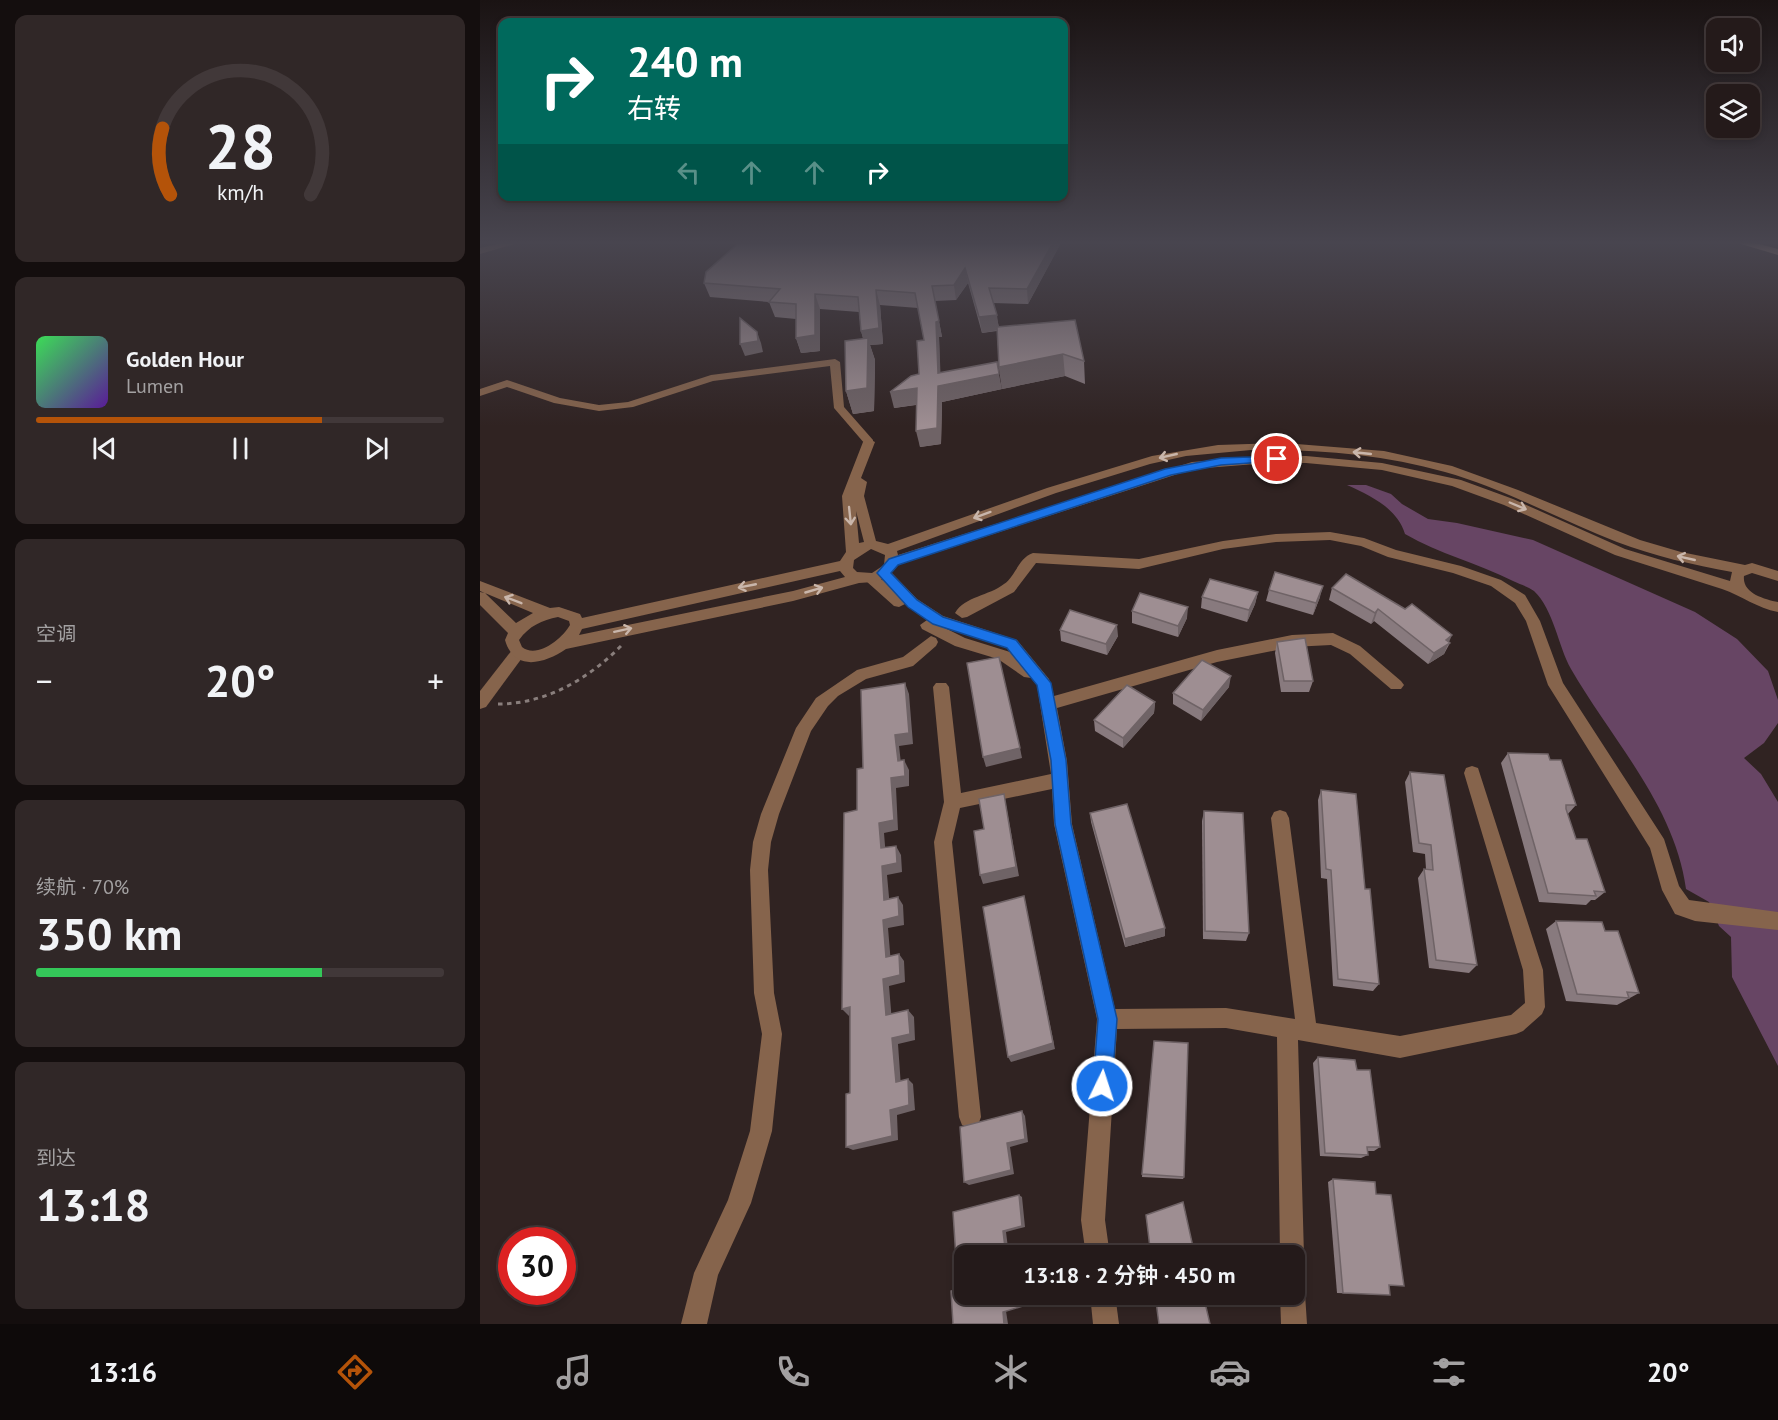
<!DOCTYPE html>
<html lang="zh">
<meta charset="utf-8">
<style>
body{margin:0;font-family:"PT Sans","Noto Sans SC",sans-serif;background:#302727;color:#f1f3f6;height:100vh;display:flex;flex-direction:column;font-size:22px;white-space:nowrap}
*{box-sizing:border-box;margin:0}
p{font-size:20px;color:#a3a1a2}
.icon{flex:none;width:33px;height:33px;fill:none;stroke:currentColor;stroke-width:2;stroke-linecap:round;stroke-linejoin:round}
.map{position:relative;flex:1;overflow:hidden}
.panel{display:flex;flex-direction:column;gap:15px;padding:15px;background:#140e0e;width:480px}
.panel>*{flex:none}
.hud{position:absolute;left:18px;top:18px;width:570px;height:183px;border-radius:12px;box-shadow:0 3px 9px #0003,0 0 0 2px #413839;background:#00695c;color:#fff;overflow:hidden}
.buttons{position:absolute;left:1226px;top:18px;display:grid;gap:12px}
.buttons a{display:grid;place-items:center;width:54px;height:54px;border-radius:12px;background:#241a1a;box-shadow:0 3px 9px #0003,0 0 0 2px #413839;font-size:30px}
.speed{position:absolute;left:18px;top:1227px;display:flex;gap:12px;font-size:30px;font-weight:700;text-align:center}
.speed>*{display:grid;place-content:center;width:78px;height:78px;border-radius:50%;background:#241a1a;box-shadow:0 3px 9px #0003,0 0 0 2px #413839;line-height:1}
.speed .limit{border:9px solid #d22;background:#fff;color:#111}
.pin{position:absolute;display:grid;place-items:center;width:51px;height:51px;color:#fff;margin:-26px;border:3px solid #fff;border-radius:50%;box-shadow:0 2px 6px #0007}
.me{position:absolute;width:66px;margin:-33px;rotate:4deg;stroke-linejoin:round;filter:drop-shadow(0 0 4px #0008)}
.turn{display:flex;align-items:center;gap:21px;height:126px;padding:0 30px;font-size:27px}
.turn .icon{width:78px;height:78px;stroke-width:2.5}
.turn b{display:block;font-size:42px;line-height:51px}
.lanes{display:flex;align-items:center;height:57px;padding:0 30px;background:#0003;justify-content:center;gap:30px;direction:ltr}
.lanes .off{opacity:.35}
.big{font-size:45px;font-weight:600;line-height:1.1}
.panel .widget{flex:1;display:flex;flex-direction:column;justify-content:center;gap:9px;min-width:0;padding:0 21px;border-radius:12px;background:#302727}
.panel .dial{align-items:center;gap:0}
.dial svg{height:156px;overflow:visible;fill:none;stroke:#413839;stroke-width:7;stroke-linecap:round;text-anchor:middle}
.dial text{fill:#f1f3f6;stroke:none}
.song{display:flex;align-items:center;gap:18px}
.cover{width:72px;height:72px;border-radius:9px;background:linear-gradient(135deg,hsl(130 70% 55%),hsl(270 70% 35%))}
.played{height:6px;border-radius:3px;background:linear-gradient(90deg,#b45309 70%,#413839 70%)}
.keys{display:flex;justify-content:space-around;direction:ltr}
.heat{display:flex;justify-content:space-between;align-items:center;font-size:33px;direction:ltr}
.charge{height:9px;border-radius:4px;background:linear-gradient(90deg,#34c759 70%,#413839 0)}
.trip{position:absolute;left:474px;top:1245px;width:351px;height:60px;border-radius:12px;background:#241a1a;box-shadow:0 3px 9px #0003,0 0 0 2px #413839;font-weight:600;line-height:60px;text-align:center}
.menu{display:flex;height:96px;justify-content:space-around;align-items:center;background:#0e0a0a;color:#a3a1a2}
.menu .icon{width:42px;height:42px}
.menu .on{color:#b45309}
.menu b{font-size:27px;color:#f1f3f6}
main{display:flex;flex:1;min-height:0}
.map>svg:first-child{display:block}
.water{fill:#674564}
.lines{fill:none;stroke-linecap:round;stroke-linejoin:round}
.path{stroke:#897e7c;stroke-width:3;stroke-dasharray:4.5 4.5;stroke-linecap:butt}
.minor{fill:#86644c;fill-rule:evenodd}
.tertiary{fill:#86644c;fill-rule:evenodd}
.motorway{fill:#f4c29d;fill-rule:evenodd}
.wall{fill:#887a7e}
.shaded-wall{fill:#6f6366}
.building{fill:#9e8e92;stroke:#6f6366;stroke-width:1.5}
.oneway{stroke:#c9b6ab}
.route{fill:#1a73e8;stroke:#114b97;stroke-width:1.5}
</style>
<main>
<section class="panel">
<div class="widget dial"><svg viewBox="0 0 100 80">
<path d="M14 69A42 42 0 1 1 86 69"/>
<path d="M14 69A42 42 0 0 1 10 35" stroke="#b45309"/>
<text x="50" y="56" font-size="32" font-weight="700">28</text>
<text x="50" y="72" font-size="11">km/h</text>
</svg></div>
<div class="widget">
<div class="song"><i class="cover"></i><div><b>Golden Hour</b><p>Lumen</p></div></div>
<div class="played"></div>
<div class="keys"><svg class="icon" aria-label="previous" viewBox="0 0 24 24"><path d="M18 5L8 12l10 7zM5 5v14"/></svg><svg class="icon" aria-label="pause" viewBox="0 0 24 24"><path d="M8 5v14M16 5v14"/></svg><svg class="icon" aria-label="next" viewBox="0 0 24 24"><path d="M6 5l10 7-10 7zM19 5v14"/></svg></div>
</div>
<div class="widget"><p>空调</p>
<div class="heat"><a>−</a><b class="big">20°</b><a>+</a></div>
</div>
<div class="widget"><p>续航 · 70%</p><b class="big">350 km</b><div class="charge"></div></div>
<div class="widget"><p>到达</p><b class="big">13:18</b></div>
</section>
<div class="map">
<svg width="1298" height="1324" viewBox="0 0 1298 1324">
<rect width="100%" height="100%" fill="#302322"/>
<path class="water" d="M867,485H886L911,494L922,504L948,519L977,523L1053,540L1215,612L1257,639L1288,671L1298,700V723L1284,743L1264,758L1281,774L1298,802V1066L1252,977L1251,937L1239,926L1229,902L1206,889C1195,806 1132,740 1091,669C1078,646 1074,610 1054,591C1049,587 1039,584 1033,581C998,563 959,554 925,534C917,508 891,496 867,485Z"/>
<g class="lines">
<path class="path" d="M18,704C66,704 108,679 141,646"/>
<g class="minor">
<path d="M355,359L360,362L364,407L393,440V444H385L354,408L350,366L233,381L153,407L119,411L74,403L27,387L0,396V389L27,380L80,398L119,405L148,402L231,375Z"/>
<path d="M850,532L884,538L916,550L981,566L1021,580L1045,595L1060,621L1083,683L1184,839L1199,886L1209,900L1298,912V930L1215,921L1195,914L1182,890L1170,848L1068,685L1046,621L1035,603L1011,586L973,573L908,557L881,546L850,540L796,542L743,549L659,569L556,563L534,592L487,617L482,618L475,613C485,596 509,596 524,584C536,576 538,558 553,553L659,559L743,541L796,534Z"/>
<path d="M404,568L409,570L437,599L463,616L537,640L569,679L574,696L737,650L812,635L853,633L880,646L921,681L924,685L921,689H911L870,654L851,645L812,647L737,662L577,708L587,761L592,824L635,1009L746,1008L815,1019L791,818L794,812L800,810L806,812L809,818L836,1023L920,1036L1031,1015L1045,1003L1043,970L984,773L986,768L992,766L998,768L1063,970L1065,1007L1062,1014L1043,1031L1036,1034L920,1058L818,1040L824,1256L821,1265L814,1267V1256H800L797,1037L746,1028L637,1029L625,1220L630,1256H606L601,1220L617,1019L574,824L572,789L480,808L472,842L501,1117L498,1125L490,1128L482,1125L479,1117L454,842L464,802L453,687L456,683H466L469,687L481,793L571,774L557,685L551,678L544,677L518,659L475,646L442,629L440,625L447,620L425,604L419,607L414,606L386,581L384,578L386,575L391,573L404,581L397,573ZM465,628L527,648L530,652L485,638Z"/>
<path d="M451,636L456,638L458,642L456,646L433,666L386,679L358,696L348,706L331,731L299,814L291,842L288,870L294,993L302,1034L292,1131L271,1203L238,1275L227,1324H201L214,1273L248,1200L270,1131L282,1034L274,993L270,870L273,842L281,814L316,728L336,698L377,670L423,657Z"/>
<path d="M37,648L42,650L44,654L42,658L6,707L0,709V691L32,650Z"/>
<path d="M814,1283L821,1285L825,1294L827,1324H801L800,1294H814Z"/>
<path d="M610,1294H635L639,1324H613Z"/>
</g>
<g class="tertiary">
<path d="M31,241H45L0,254V248Z"/>
<path d="M389,439L395,442L381,478L387,482L384,496L396,541L408,544L567,488L672,456L738,445L804,443L904,451L972,466L1038,490L1160,540L1201,552L1265,565L1272,563L1298,571V581L1272,573L1264,576C1262,593 1284,599 1298,602V612C1277,608 1262,596 1242,589L1135,555L1024,505L972,486L902,470L826,463H788L713,469L418,565L408,577L393,582L379,583L313,601L86,649C64,664 34,672 25,640L28,633L0,605V592L5,593L36,623L53,613L0,591V581L70,608L79,607L100,614L102,618L360,561L366,552L362,496L383,442ZM771,450C836,449 902,454 965,472C1025,489 1080,520 1137,542C1174,556 1213,565 1252,572L1250,581L1145,549L1033,499L981,480L902,463L826,456H788L712,462L418,555L417,551L576,493L670,464L706,456ZM376,511L384,542L379,543ZM391,549L405,555L404,565L392,573L377,572L373,568L374,560ZM360,571L365,577L313,591L99,635L102,629ZM78,617L89,621L90,625C82,639 57,659 42,647L39,640C49,626 62,620 78,617Z"/>
</g>
<path class="motorway" d="M1251,241H1268L1298,249V255Z"/>
</g>
<g class="wall">
<path d="M261,241H582L548,304L513,303L519,327L604,361L605,384L585,376L522,389L519,367L517,331L502,333L488,283L476,300L455,301L462,337H459L460,372L522,389L462,402L461,444L440,447L436,405L414,408L439,374L444,340L438,308L400,305L403,344L390,345L395,360L394,411L373,414L366,391L383,338L381,331L379,312L340,309V351L321,353L316,338V319L295,317L289,302L230,297L224,283Z"/>
<path d="M852,588L969,642L970,643L964,654L948,664L894,621L891,624L849,600Z"/>
<path d="M789,590L840,597L833,615L786,601Z"/>
<path d="M778,592L775,604L767,622L721,608L722,597Z"/>
<path d="M652,611L707,618L698,637L652,623Z"/>
<path d="M580,630L638,636L627,655L581,641Z"/>
<path d="M797,642L833,681L829,692H801L795,653Z"/>
<path d="M749,687L721,721L693,704V693Z"/>
<path d="M675,702L674,713L643,748L615,731L614,720Z"/>
<path d="M1028,753L1070,760L1096,805L1087,815L1096,839L1125,892L1115,900H1111L1106,905L1059,902L1021,763Z"/>
<path d="M930,772L997,965L989,973L949,968L938,878L944,869H946L945,854L933,852L925,782Z"/>
<path d="M841,790L885,889L899,984L893,991L853,986L847,879L841,878L838,800Z"/>
<path d="M724,811L769,933L766,941L723,939L722,821Z"/>
<path d="M610,813L685,928V936L645,947L611,822Z"/>
<path d="M1076,921L1125,931L1159,993L1137,1005L1086,1001L1066,929Z"/>
<path d="M674,1041L704,1177L703,1179L662,1177Z"/>
<path d="M838,1057L877,1070L900,1147L894,1151H887L888,1155L881,1158L840,1156L833,1063Z"/>
<path d="M853,1179L909,1286L910,1295L857,1293L848,1182Z"/>
</g>
<g class="shaded-wall">
<path d="M574,241H582L548,304L547,289Z"/>
<path d="M485,268L488,283L476,300L474,285Z"/>
<path d="M396,290L400,305L403,344L390,345L395,360L394,411L373,414L366,391L385,346L381,331Z"/>
<path d="M335,294L340,309V351L321,353L316,338Z"/>
<path d="M517,315L519,330L502,333L499,317Z"/>
<path d="M459,321L462,337H459L461,385L519,374L522,389L462,402L461,444L440,447L436,431L458,373L456,322Z"/>
<path d="M277,332L281,343L283,352L265,356L260,344Z"/>
<path d="M583,354L585,376L522,389L519,367Z"/>
<path d="M437,388L441,404L414,408L410,392Z"/>
<path d="M843,586L840,597L833,615L836,603Z"/>
<path d="M778,592L775,604L767,622L769,610Z"/>
<path d="M708,607L707,618L698,637V626Z"/>
<path d="M898,609L894,621L891,624L895,613Z"/>
<path d="M637,625L638,636L627,655L626,644Z"/>
<path d="M972,635L964,654L948,664L954,653L966,640Z"/>
<path d="M751,676L749,687L721,721L723,710Z"/>
<path d="M425,683L429,694L433,744L419,746L422,772L418,761L415,735Z"/>
<path d="M675,702L674,713L643,748V738Z"/>
<path d="M540,748L542,758L506,767L503,757Z"/>
<path d="M424,760L429,770V786L416,788L418,830L404,833L406,858L401,848L399,823L411,778Z"/>
<path d="M524,794L539,876L503,884L500,875Z"/>
<path d="M416,846L421,855L422,872L407,875L410,908L404,900L402,866Z"/>
<path d="M544,896L575,1049L531,1062L528,1057Z"/>
<path d="M418,897L423,905L424,925L408,928L411,964L406,957L403,920Z"/>
<path d="M685,928V936L645,947V939Z"/>
<path d="M419,954L424,961L425,982L409,986L412,1022L406,1015L403,979Z"/>
<path d="M370,1007L369,1016L362,1009Z"/>
<path d="M428,1010L434,1017L435,1040L418,1044L421,1087L416,1082L412,1038Z"/>
<path d="M428,1079L433,1084L435,1110L417,1115L418,1140L373,1150L366,1147L410,1110Z"/>
<path d="M542,1111L545,1116L548,1142L530,1147L534,1174L489,1185L484,1182L527,1143Z"/>
<path d="M539,1195L542,1197L545,1227L526,1232L529,1256H526L523,1231Z"/>
<path d="M542,1294H545L547,1305L526,1311L528,1324H524L523,1312Z"/>
</g>
<g class="building">
<path d="M261,241H574L547,289L509,288L517,315L499,317L485,268L474,285L452,286L459,321L456,322L458,373L517,362L519,374L458,386L457,428L436,431L437,388L410,392L431,376L439,374L437,341L444,340L435,293L396,290L399,328L381,331L378,297L335,294V335L316,338V304L289,302L300,289L224,283L226,272Z"/>
<path d="M260,318L277,332L278,341L260,344Z"/>
<path d="M595,320L604,361L583,354L519,367L517,327Z"/>
<path d="M388,338L387,388L366,391L365,341Z"/>
<path d="M795,572L843,586L836,603L789,590Z"/>
<path d="M866,574L925,609L932,604L972,635L966,640L970,643L954,653L898,609L895,613L852,588Z"/>
<path d="M730,579L778,592L769,610L722,597Z"/>
<path d="M660,593L708,607L698,626L652,611Z"/>
<path d="M590,610L637,625L626,644L580,630Z"/>
<path d="M825,638L833,681H804L797,642Z"/>
<path d="M519,657L540,748L503,757L487,663Z"/>
<path d="M722,660L751,676L723,710L693,693Z"/>
<path d="M425,683L429,733L415,735L418,761L424,760L425,776L411,778L414,820L399,823L401,848L416,846L417,863L402,866L404,900L418,897L419,916L403,920L406,957L419,954L420,975L403,979L406,1015L428,1010L430,1034L412,1038L416,1082L428,1079L429,1105L410,1110L412,1136L366,1147V1094L370,1093V1007L362,1009L364,813L377,810V769L383,768L381,690Z"/>
<path d="M647,685L675,702L643,738L614,720Z"/>
<path d="M1028,753L1068,754L1070,760H1081L1096,805H1086V809L1096,839H1107L1125,892L1114,891L1116,896L1068,893Z"/>
<path d="M930,772L964,775L997,965L956,960L944,869L953,870L951,845L939,843Z"/>
<path d="M841,790L876,794L885,889H890L899,984L858,979L851,870L846,869Z"/>
<path d="M524,794L536,867L500,875L494,831L504,829L499,799Z"/>
<path d="M647,804L685,928L645,939L610,813Z"/>
<path d="M724,811L763,813L769,933L725,931Z"/>
<path d="M544,896L573,1043L528,1057L503,907Z"/>
<path d="M1076,921L1122,922L1125,931H1138L1159,993L1147,992L1149,998L1097,994Z"/>
<path d="M674,1041L708,1043L704,1177L662,1174Z"/>
<path d="M838,1057L875,1060L877,1070H890L900,1147H887L888,1155L845,1153Z"/>
<path d="M542,1111L545,1139L527,1143L531,1170L484,1182L480,1127Z"/>
<path d="M853,1179L895,1182L896,1194L911,1195L924,1286L909,1285L910,1295L863,1293Z"/>
<path d="M539,1195L542,1226L523,1231L526,1256H484V1294H542L543,1306L523,1312L524,1324H473L471,1291L478,1289L473,1212Z"/>
<path d="M703,1202L715,1256H671L666,1215Z"/>
<path d="M675,1294H723L730,1324H679Z"/>
</g>
<defs><path id="oneway-shaft" d="M-6 0H5M1.5-3L5.5 0L1.5 3" fill="none" stroke-width="1.6" stroke-linecap="round" stroke-linejoin="round" transform="scale(1.5)"/></defs>
<g class="oneway">
<use href="#oneway-shaft" transform="translate(882 453) rotate(-174)"/>
<use href="#oneway-shaft" transform="translate(688 456) rotate(167)"/>
<use href="#oneway-shaft" transform="translate(1038 506) rotate(23)"/>
<use href="#oneway-shaft" transform="translate(502 515) rotate(160)"/>
<use href="#oneway-shaft" transform="translate(370 516) rotate(84)"/>
<use href="#oneway-shaft" transform="translate(1206 558) rotate(-167)"/>
<use href="#oneway-shaft" transform="translate(267 586) rotate(169)"/>
<use href="#oneway-shaft" transform="translate(334 590) rotate(-16)"/>
<use href="#oneway-shaft" transform="translate(33 600) rotate(-159)"/>
<use href="#oneway-shaft" transform="translate(143 630) rotate(-12)"/>
</g>
<linearGradient id="sky" x2="0" y2="1"><stop stop-color="#1a1313"/><stop offset="0.57" stop-color="#48454f"/><stop offset="1" stop-color="#48454f" stop-opacity="0"/></linearGradient>
<rect width="1298" height="426" fill="url(#sky)"/>
<path class="route" d="M797,456L801,457V461L741,465L691,475L418,565L411,573L437,600L463,617L536,640L571,683L586,760L591,824L637,1019L632,1086L629,1093L622,1096L616,1093L613,1086L618,1019L575,824L571,760L557,685L527,648L453,624L428,607L397,573L409,559L685,469L741,458Z"/>
</svg>
<div class="buttons">
<a><svg class="icon" aria-label="sound" viewBox="0 0 24 24"><path d="M4 9h4l5-4v14l-5-4H4zM17 9q2 3 0 6"/></svg></a>
<a><svg class="icon" aria-label="layers" viewBox="0 0 24 24"><path d="M12 4l9 5-9 5-9-5zM3 14l9 5 9-5"/></svg></a>
</div>
<div class="speed"><div class="limit">30</div></div>
<div class="pin" style="left:797px;top:459px;background:#d93025"><svg class="icon" aria-label="arrive" viewBox="0 0 24 24"><path d="M6 21V4h12l-3 4 3 4H6"/></svg></div>
<svg class="me" style="left:622px;top:1086px" viewBox="-20 -20 40 40"><circle r="17" fill="#1a73e8" stroke="#fff" stroke-width="3"/><path d="M0-11L8 9 0 5-8 9z" fill="#fff"/></svg>
<div class="trip">13:18 · 2 分钟 · 450 m</div>
<div class="hud">
<div class="turn"><svg class="icon" aria-label="right" viewBox="0 0 24 24"><path d="M7 20v-9h11M14 6l5 5-5 5"/></svg><div><b>240 m</b>右转</div></div>
<div class="lanes"><svg class="icon off" aria-label="left" viewBox="0 0 24 24"><path d="M17 20v-9H6M10 6l-5 5 5 5"/></svg><svg class="icon off" aria-label="ahead" viewBox="0 0 24 24"><path d="M12 20V5M6 11l6-6 6 6"/></svg><svg class="icon off" aria-label="ahead" viewBox="0 0 24 24"><path d="M12 20V5M6 11l6-6 6 6"/></svg><svg class="icon" aria-label="right" viewBox="0 0 24 24"><path d="M7 20v-9h11M14 6l5 5-5 5"/></svg></div>
</div>
</div>
</main>
<nav class="menu">
<b>13:16</b>
<svg class="icon on" aria-label="directions" viewBox="0 0 24 24"><path d="M12 3l9 9-9 9-9-9zM9 14v-3h6M13 9l2 2-2 2"/></svg>
<svg class="icon" aria-label="music" viewBox="0 0 24 24"><path d="M9 18V5l10-2v13"/><circle cx="6" cy="18" r="3"/><circle cx="16" cy="16" r="3"/></svg>
<svg class="icon" aria-label="phone" viewBox="0 0 24 24"><path d="M5 4h4l2 5-3 2q2 4 5 5l2-3 5 2v4C11 20 4 13 5 4z"/></svg>
<svg class="icon" aria-label="climate" viewBox="0 0 24 24"><path d="M12 3v18M4 7l16 10M4 17L20 7"/></svg>
<svg class="icon" aria-label="car" viewBox="0 0 24 24"><path d="M5 17H2v-5l4-1 3-4h7l3 4 3 1v5h-3M9 17h6M6 11h13"/><circle cx="7" cy="17" r="2"/><circle cx="17" cy="17" r="2"/></svg>
<svg class="icon" aria-label="filters" viewBox="0 0 24 24"><path d="M4 7h16M4 17h16"/><circle cx="9" cy="7" r="2"/><circle cx="15" cy="17" r="2"/></svg>
<b>20°</b>
</nav>
